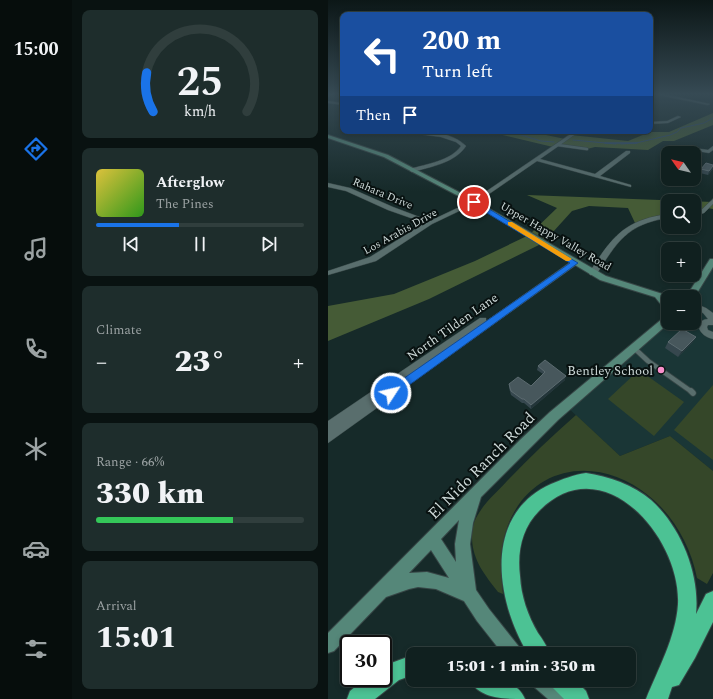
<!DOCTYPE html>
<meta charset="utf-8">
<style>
body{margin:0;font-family:Spectral,serif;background:#1e2d2c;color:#f1f3f6;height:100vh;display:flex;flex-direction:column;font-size:15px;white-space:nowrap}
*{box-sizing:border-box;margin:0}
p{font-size:13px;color:#9ca3a4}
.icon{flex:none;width:22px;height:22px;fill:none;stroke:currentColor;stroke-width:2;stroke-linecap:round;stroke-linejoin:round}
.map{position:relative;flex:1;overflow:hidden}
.side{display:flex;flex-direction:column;gap:10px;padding:10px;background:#091211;width:256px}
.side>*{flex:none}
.top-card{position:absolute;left:12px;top:12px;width:313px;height:122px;border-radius:8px;box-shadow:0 2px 6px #0003,0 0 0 1px #303e3d;background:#1a4fa0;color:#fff;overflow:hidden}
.needle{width:26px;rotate:304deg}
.tools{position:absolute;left:333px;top:146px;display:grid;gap:8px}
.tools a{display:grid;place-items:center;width:40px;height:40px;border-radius:8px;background:#10201f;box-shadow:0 2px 6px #0003,0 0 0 1px #303e3d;font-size:20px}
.speed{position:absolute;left:12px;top:635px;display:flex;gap:8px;font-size:20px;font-weight:700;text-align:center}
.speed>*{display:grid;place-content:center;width:52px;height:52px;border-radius:50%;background:#10201f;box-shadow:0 2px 6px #0003,0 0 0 1px #303e3d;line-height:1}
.speed .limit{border:2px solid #111;border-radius:6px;background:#fff;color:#111}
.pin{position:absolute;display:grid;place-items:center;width:34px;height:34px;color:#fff;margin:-17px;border:2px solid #fff;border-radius:50%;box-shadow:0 1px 4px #0007}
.me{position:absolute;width:44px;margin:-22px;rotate:55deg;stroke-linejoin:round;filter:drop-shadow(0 0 3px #0008)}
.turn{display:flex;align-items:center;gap:14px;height:84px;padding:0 16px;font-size:18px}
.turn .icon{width:52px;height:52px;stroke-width:2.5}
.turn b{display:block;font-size:28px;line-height:34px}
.then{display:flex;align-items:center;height:38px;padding:0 16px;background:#0003;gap:8px;font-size:15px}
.big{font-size:30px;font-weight:800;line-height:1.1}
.side .widget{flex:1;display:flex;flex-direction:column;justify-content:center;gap:6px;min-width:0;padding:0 14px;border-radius:8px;background:#1e2d2c}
.side .dial{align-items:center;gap:0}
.dial svg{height:104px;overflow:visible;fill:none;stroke:#303e3d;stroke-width:7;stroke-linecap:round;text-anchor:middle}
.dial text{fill:#f1f3f6;stroke:none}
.song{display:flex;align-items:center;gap:12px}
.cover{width:48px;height:48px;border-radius:6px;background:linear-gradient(135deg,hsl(50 70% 55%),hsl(110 70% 35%))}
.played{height:4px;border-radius:2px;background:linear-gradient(90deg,#1a73e8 40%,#303e3d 40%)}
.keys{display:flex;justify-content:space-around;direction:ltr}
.heat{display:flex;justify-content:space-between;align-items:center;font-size:22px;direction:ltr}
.charge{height:6px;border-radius:3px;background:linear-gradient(90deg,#34c759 66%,#303e3d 0)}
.trip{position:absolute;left:78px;top:647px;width:230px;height:40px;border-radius:8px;background:#10201f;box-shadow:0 2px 6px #0003,0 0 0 1px #303e3d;font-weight:800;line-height:40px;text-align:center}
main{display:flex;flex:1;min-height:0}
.tab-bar{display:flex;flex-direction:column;width:72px;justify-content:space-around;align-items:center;background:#060d0c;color:#9ca3a4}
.tab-bar .icon{width:28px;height:28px}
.tab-bar .selected{color:#1a73e8}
.tab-bar b{font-size:18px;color:#f1f3f6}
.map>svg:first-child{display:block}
.built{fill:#1a3636}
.green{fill:#354729}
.forest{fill:#455b36}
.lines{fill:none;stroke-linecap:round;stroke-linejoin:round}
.stream-far1{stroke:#365071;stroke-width:1}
.stream{stroke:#365071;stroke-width:1.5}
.lane-far2-casing{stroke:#374646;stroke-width:3.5}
.lane-far1-casing{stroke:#374646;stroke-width:6}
.lane-casing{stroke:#374646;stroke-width:7}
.street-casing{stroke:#374646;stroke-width:1}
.secondary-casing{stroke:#374646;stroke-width:2}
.highway-casing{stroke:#374646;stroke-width:2}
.lane-far2{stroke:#596e6d;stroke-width:2.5}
.lane-far1{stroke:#596e6d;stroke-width:4.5}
.lane{stroke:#596e6d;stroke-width:5.5}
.street{fill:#596e6d;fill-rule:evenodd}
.secondary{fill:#558779;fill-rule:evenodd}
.highway{fill:#4cc294;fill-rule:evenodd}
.wall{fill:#36474e}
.shaded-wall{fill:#233539}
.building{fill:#47575c;stroke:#5c6b70}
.route{fill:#1a73e8;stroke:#114b97}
.slow{fill:#f59e0b}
.poi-dot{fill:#f890cc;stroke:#081110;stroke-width:1.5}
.labels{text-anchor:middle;stroke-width:4;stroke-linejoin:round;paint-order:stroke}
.far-street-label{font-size:11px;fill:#cedad9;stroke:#081110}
.street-label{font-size:13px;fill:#cedad9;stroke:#081110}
.poi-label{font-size:13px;fill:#cedad9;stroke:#081110;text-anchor:end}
.near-street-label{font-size:16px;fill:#cedad9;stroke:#081110}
</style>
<main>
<nav class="tab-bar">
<b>15:00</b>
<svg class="icon selected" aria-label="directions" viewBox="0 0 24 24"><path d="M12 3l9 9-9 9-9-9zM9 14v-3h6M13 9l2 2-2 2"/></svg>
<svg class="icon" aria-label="music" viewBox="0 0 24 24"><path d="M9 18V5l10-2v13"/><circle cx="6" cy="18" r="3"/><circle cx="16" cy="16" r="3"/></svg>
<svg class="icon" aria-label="phone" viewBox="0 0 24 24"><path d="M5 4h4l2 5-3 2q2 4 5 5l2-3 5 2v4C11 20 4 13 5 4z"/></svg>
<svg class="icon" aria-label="climate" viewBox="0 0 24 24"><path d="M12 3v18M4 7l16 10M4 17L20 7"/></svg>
<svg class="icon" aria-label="car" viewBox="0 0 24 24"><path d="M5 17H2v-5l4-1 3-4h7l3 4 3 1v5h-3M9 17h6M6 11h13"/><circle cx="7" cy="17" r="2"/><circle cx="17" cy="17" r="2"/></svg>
<svg class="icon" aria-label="filters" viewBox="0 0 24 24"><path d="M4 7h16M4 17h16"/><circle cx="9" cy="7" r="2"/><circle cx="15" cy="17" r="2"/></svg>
</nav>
<section class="side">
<div class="widget dial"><svg viewBox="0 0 100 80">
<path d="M14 69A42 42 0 1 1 86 69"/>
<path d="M14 69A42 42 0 0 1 9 39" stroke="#1a73e8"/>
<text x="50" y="56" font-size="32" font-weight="700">25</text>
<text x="50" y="72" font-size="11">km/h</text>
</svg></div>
<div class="widget">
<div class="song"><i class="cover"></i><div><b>Afterglow</b><p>The Pines</p></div></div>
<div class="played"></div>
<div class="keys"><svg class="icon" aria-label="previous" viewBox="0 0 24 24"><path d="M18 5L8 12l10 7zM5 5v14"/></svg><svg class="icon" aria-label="pause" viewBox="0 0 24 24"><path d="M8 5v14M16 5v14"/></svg><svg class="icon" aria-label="next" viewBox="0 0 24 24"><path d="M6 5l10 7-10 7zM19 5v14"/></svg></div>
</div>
<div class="widget"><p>Climate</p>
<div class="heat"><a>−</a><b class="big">23°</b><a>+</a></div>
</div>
<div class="widget"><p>Range · 66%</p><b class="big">330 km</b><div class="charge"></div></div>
<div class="widget"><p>Arrival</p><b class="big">15:01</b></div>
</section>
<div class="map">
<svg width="385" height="699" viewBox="0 0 385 699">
<rect width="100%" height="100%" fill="#162a29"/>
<path class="built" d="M385,261V471L342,436L292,456L238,406L340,323H366V297Z"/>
<g class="green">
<path d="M311,370L356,402L326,436L280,399Z"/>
<path d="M385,385V460L346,430Z"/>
<path d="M248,415L292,456L342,436L385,471V573L379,584L369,578C363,547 346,516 321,496C265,450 191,468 175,542C172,558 173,577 175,594L170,592C157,575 145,561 144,539C143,530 146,520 151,513C158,501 170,491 179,481C201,458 224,436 248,415Z"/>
</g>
<g class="forest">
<path d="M385,113V125L346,141H335L320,150L267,147L259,149L230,145L225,147L158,131H199L237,139L243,135L300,141L322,132H341Z"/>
<path d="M199,195L385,202V209L379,208L366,214V201H340V216L307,223L300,208L261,206L244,211L215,243L101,299L0,341V306L66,294L147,261L201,235L229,208Z"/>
</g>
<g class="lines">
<g class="stream-far1">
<path d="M13,94L15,95"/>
<path d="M180,131L213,141L226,142"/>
<path d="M245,140L288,144"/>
<path d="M293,144L308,143L342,135L349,132L353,128L376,123L385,118"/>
</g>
<path class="stream" d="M277,143H309"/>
<g class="lane-far2-casing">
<path id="lane-far2" d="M230,145L259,149"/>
</g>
<g class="lane-far1-casing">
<path id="lane-far1" d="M306,348L320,361L364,392"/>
</g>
<g class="lane-casing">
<path id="lane" d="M363,391L365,393"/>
</g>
<g class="street-casing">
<g id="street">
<path d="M0,94H5L0,97Z"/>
<path d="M326,94H336L382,104L380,105Z"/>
<path d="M0,101L15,103V105L0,103Z"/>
<path d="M350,116L353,117L340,123L322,124V122L339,121Z"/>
<path d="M67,131C90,131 121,129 138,146C127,163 102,167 84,172L82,171V169C98,164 123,161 133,146L128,142L113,137Z"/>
<path d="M247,131H252L212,159L267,174L298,151H302V153L272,176L303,185V187L209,161L148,203L104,224L48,261L0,275V271L42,257L97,223L60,210L18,191L0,187V183L22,188L65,207L102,221L144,201Z"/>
<path d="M353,146L380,150L385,146V150L381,153L351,148V147Z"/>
<path d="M385,199V204L376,213L366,216V212L372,211Z"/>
<path d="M340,214V218C299,224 289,242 268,275H262L261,273C284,237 296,220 340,214Z"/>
<path d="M244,261H247L251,263L0,443V421L152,318H158V321Z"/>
<path d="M366,303L378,308L385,313V325H380L379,327L380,330L385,332V339C377,337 373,334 370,326C372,322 375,319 380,319L375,313L366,309Z"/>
</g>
</g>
<g class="secondary-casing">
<g id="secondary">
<path d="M0,135L60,155L148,201L278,276L344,297H340V323H341L230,420L153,497L145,523L142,544L148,590L161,609L192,648L195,654H175L149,621L136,601L108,589L90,587L81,589L58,597L6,651L0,653V633L192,440L222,412L334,319L335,307L327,297L272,280L144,203L56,157L0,138ZM131,520L127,544L128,562L113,539ZM103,550L121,578L99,572L81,573Z"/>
<path d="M382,259H385V267L366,298L358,297Z"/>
<path d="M202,680H225L240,693L243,699H220L205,686Z"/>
</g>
</g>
<g class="highway-casing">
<g id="highway">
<path d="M258,473C280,476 306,485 323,500C353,527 372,574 368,614L378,594L385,591V622L367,658L351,685L344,687L340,699H318C330,669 348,637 350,604C353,537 274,446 211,511C194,528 189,552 192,576C193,596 200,616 210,633C215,640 219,646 222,654H200C168,601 154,515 223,484C235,479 245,475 258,473Z"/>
<path d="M85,655V675L71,680L47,699H19L22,691L38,678H55V666Z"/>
<path d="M142,680C162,680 188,677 197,699C177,699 151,699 142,680Z"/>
<path d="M222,680H247L258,691L261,699H236L225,688Z"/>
</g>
</g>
<use href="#lane-far2" class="lane-far2"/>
<use href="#lane-far1" class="lane-far1"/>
<use href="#lane" class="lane"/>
<use href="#street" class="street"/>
<use href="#secondary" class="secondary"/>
<use href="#highway" class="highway"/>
</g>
<g class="wall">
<path d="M373,169H385L380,175L372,173Z"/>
<path d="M368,337L364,343L350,357L337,348L340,342Z"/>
<path d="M210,366L237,380L203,409L196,403H194L183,395L181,388V384L203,386L215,374L209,370Z"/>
</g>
<g class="shaded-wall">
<path d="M385,166V169L380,175L381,171Z"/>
<path d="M368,337L364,343L350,357L354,351Z"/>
<path d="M238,376L237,380L203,409V405Z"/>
</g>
<g class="building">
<path d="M378,163L385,165V166L381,171L373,169Z"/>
<path d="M354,329L368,337L354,351L340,342Z"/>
<path d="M217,360L238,376L203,405L196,399H194L183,391L181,384L190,377L203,386L217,372L210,366Z"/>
</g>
<linearGradient id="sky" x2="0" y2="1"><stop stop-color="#0c1717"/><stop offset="0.49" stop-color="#364a54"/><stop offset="1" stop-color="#364a54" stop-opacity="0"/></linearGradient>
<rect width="385" height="192" fill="url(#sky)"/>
<path class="route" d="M144,201H148L250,263L66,396L63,398L59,396L58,393L59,390L242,263L144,204Z"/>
<path class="slow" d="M180,222H184L244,259L241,261H238L180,225Z"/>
<circle class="poi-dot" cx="333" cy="370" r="4"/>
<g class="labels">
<g class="far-street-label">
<text transform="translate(55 193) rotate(23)" y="4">Rahara Drive</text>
<text transform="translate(72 231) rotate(-29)" y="4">Los Arabis Drive</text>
<text transform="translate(228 236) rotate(30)" y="4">Upper Happy Valley Road</text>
</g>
<g class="street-label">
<text transform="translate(124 326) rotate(-35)" y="5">North Tilden Lane</text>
</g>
<g class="poi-label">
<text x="325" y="375">Bentley School</text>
</g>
<g class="near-street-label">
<text transform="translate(153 465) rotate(-45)" y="6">El Nido Ranch Road</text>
</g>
</g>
</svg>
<div class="tools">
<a><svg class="needle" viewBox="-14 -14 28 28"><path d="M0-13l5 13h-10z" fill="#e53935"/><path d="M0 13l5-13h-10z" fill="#9ca3a4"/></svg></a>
<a><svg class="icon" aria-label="search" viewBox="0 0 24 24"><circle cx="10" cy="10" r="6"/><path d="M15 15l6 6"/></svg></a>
<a>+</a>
<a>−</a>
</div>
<div class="speed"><div class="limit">30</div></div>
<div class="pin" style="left:146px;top:202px;background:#d93025"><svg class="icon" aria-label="arrive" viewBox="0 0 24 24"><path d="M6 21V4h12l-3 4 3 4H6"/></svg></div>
<svg class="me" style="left:63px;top:393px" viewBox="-20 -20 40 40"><circle r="17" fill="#1a73e8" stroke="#fff" stroke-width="3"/><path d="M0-11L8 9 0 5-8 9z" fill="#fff"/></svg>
<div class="trip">15:01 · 1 min · 350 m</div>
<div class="top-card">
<div class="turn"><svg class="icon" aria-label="left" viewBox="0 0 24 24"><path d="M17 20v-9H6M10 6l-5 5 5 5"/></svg><div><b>200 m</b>Turn left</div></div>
<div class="then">Then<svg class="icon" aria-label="arrive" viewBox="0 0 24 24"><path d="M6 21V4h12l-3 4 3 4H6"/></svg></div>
</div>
</div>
</main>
